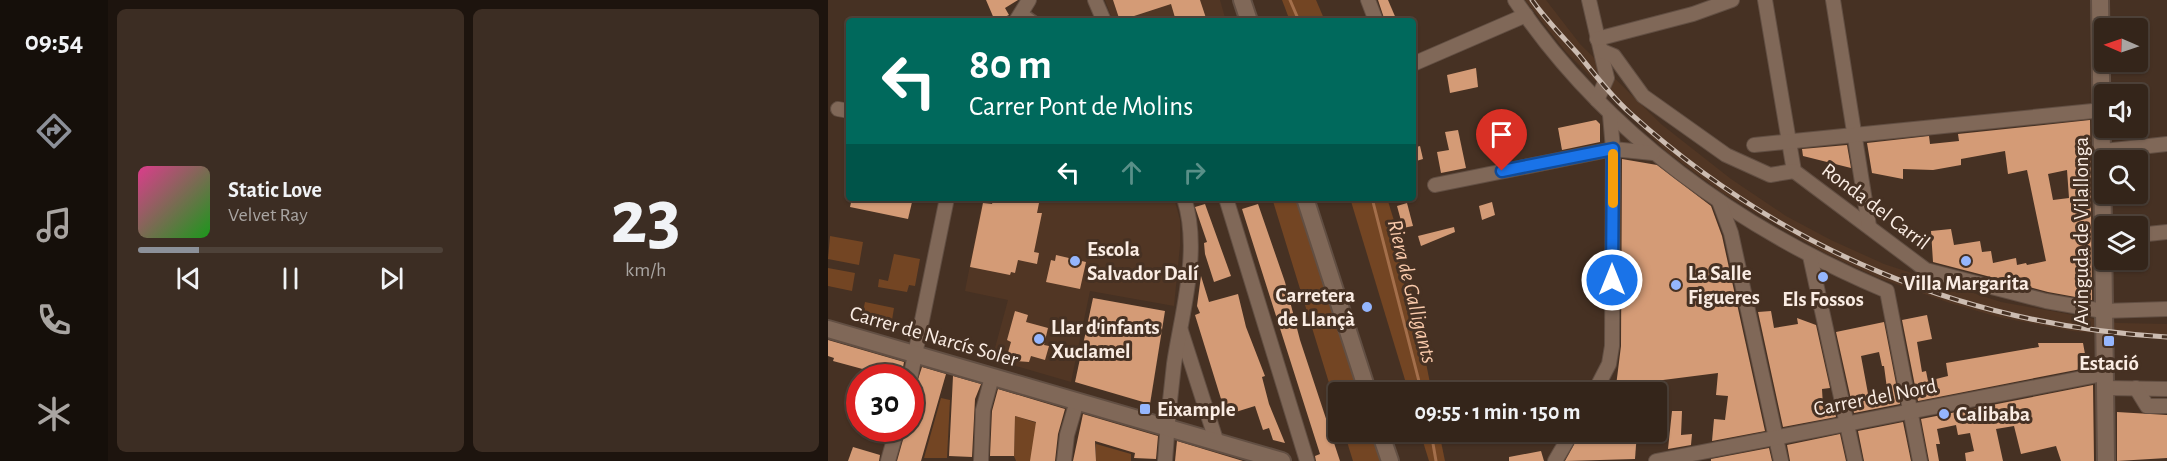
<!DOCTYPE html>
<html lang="es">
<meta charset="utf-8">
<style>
body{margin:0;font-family:"Alegreya Sans",sans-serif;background:#3c2d23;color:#f1f3f6;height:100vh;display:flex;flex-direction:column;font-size:22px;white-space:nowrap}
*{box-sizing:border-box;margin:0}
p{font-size:20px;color:#a9a5a2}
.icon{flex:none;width:33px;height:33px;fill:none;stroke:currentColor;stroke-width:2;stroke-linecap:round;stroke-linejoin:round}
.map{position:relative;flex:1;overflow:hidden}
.side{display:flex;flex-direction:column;gap:9px;padding:9px;background:#1d140e;width:720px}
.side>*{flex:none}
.guide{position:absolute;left:18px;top:18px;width:570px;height:183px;border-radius:6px;box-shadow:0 2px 4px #0004,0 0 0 2px #4e4239;background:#00695c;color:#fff;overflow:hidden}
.needle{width:39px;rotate:272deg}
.tools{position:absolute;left:1266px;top:18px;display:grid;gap:12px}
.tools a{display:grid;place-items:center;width:54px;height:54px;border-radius:6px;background:#34251a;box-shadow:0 2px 4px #0004,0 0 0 2px #4e4239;font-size:30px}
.speed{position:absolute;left:18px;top:364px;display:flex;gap:12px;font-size:30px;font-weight:700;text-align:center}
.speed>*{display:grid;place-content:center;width:78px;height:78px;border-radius:50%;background:#34251a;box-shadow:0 2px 4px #0004,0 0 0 2px #4e4239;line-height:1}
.speed .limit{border:9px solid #d22;background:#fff;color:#111}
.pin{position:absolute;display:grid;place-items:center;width:51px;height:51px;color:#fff;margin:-62px -26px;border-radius:50% 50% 50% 0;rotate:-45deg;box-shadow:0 0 6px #0007}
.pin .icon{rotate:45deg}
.me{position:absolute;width:66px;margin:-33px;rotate:0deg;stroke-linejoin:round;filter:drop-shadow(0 0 4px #0008)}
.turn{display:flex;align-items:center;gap:21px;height:126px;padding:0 24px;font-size:27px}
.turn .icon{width:78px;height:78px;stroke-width:2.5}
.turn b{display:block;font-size:42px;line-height:51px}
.lanes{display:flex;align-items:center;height:57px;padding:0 24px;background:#0003;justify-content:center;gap:30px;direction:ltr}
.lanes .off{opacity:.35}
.side .tile{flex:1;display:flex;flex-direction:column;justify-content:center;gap:9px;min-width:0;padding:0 21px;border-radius:9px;background:#3c2d23}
.side .dial{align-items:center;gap:0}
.dial b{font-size:78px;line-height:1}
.song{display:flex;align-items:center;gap:18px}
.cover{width:72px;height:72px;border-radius:9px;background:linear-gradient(135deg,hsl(330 70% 55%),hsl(120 70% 35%))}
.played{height:6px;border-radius:3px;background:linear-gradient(90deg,#8c9099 20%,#4e4239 20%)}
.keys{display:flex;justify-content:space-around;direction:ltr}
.side .tiles{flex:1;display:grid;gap:9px;grid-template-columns:repeat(2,1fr)}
.trip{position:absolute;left:500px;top:382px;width:339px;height:60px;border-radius:6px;background:#34251a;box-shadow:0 2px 4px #0004,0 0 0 2px #4e4239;font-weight:700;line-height:60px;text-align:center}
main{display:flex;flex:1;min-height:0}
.tab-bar{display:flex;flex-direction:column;width:108px;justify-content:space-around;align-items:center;background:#150f0a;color:#a9a5a2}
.tab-bar .icon{width:42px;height:42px}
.tab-bar .selected{color:#8c9099}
.tab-bar b{font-size:27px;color:#f1f3f6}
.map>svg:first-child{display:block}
.built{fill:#513624}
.green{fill:#734523}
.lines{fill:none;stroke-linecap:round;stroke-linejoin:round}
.stream{stroke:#a46f4b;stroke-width:3}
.building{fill:#d49b76;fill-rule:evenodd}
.service-casing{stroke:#624f43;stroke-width:10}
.minor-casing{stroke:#624f43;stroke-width:16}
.tertiary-casing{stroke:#624f43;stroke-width:20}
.service{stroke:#806858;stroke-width:7}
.minor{stroke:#806858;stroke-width:14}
.tertiary{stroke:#806858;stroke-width:16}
.rail-casing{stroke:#ccbcb1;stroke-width:5}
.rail{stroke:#463123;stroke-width:3;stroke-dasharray:9;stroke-linecap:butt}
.route-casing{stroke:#114b97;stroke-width:15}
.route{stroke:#1a73e8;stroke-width:10}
.slow{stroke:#f59e0b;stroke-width:10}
.poi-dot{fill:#95b6fd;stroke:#463123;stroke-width:2}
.labels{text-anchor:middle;stroke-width:6;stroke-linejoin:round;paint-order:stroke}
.street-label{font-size:21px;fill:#faece3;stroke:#463123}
.poi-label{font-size:21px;font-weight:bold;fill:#faece3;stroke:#463123;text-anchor:start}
.water-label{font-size:22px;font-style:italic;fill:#facaab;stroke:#463123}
</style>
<main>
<nav class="tab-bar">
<b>09:54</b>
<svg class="icon selected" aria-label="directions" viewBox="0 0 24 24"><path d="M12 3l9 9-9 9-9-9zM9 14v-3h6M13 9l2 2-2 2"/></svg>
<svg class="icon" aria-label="music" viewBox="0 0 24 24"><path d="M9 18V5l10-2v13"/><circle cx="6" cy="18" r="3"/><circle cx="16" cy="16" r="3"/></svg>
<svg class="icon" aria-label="phone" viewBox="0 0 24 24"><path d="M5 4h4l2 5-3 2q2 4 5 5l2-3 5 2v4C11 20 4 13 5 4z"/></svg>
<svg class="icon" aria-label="climate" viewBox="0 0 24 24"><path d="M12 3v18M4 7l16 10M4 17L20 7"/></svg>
</nav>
<section class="side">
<div class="tiles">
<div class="tile">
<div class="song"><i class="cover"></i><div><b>Static Love</b><p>Velvet Ray</p></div></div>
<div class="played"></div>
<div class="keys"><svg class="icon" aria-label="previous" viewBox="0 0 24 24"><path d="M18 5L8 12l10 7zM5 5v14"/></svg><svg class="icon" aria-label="pause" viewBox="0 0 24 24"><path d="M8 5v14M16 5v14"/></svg><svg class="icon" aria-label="next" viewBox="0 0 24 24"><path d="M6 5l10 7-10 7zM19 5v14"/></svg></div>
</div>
<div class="tile dial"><b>23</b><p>km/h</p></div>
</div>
</section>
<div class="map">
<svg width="1339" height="461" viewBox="0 0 1339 461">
<rect width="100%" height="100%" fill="#463123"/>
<g class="built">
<path d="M277,0H392L398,21H285Z"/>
<path d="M697,0H718L752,44L833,124L903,179L958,216L1003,240L1056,264L1173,302L1289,323L1339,324V340L1244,331L1170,317L1122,303L1051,278L997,253L893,192L839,152L738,52Z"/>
<path d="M155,198H346L352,220V246L346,306L262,291L243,382L164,359L180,300L137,291Z"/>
</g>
<g class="green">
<path d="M454,0H488L497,21H462Z"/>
<path d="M444,198H468L532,393H510V412Z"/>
<path d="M522,198H559L576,253L604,393H581Z"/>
<path d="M2,236L35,242L31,265L0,259Z"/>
<path d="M66,254L92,259L87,286L81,285L79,292L50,287L51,279L60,281Z"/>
<path d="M0,268L27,273L24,291L0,286Z"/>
<path d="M37,302L66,308L63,326L33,321Z"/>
<path d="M113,398L122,400L119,458H96Z"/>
<path d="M187,416L209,423L203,461H188L186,456Z"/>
<path d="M516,432H544L554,461H525Z"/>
<path d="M592,432H611L617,461H601Z"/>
<path d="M268,444L303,454V461H268Z"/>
</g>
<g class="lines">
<g class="stream">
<path d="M462,0L471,21"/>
<path d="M544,198L594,393"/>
<path d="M603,432L608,461"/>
</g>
</g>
<g class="building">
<path d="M158,0H190L177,8L181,15L167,21Z"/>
<path d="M285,0H372L379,21H348L343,4L303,17L304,21H292Z"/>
<path d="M550,0H560L569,21H557Z"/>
<path d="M648,68L650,87L622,93L619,75Z"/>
<path d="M768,120L772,124V142L734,150L730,128Z"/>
<path d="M1262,120L1264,300L1220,292L1105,262L1103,231L1123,229L1126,245L1152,241L1154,252L1163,251L1165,263L1188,258L1189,265L1198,263L1199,265L1218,261L1199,170L1180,174L1177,151L1133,159V165L1105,170L1075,169V179L1044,173L1039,143L1101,136L1102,144L1131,141L1130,134ZM1239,170L1241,198L1225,200L1220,174Z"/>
<path d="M630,130L638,168L613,173L609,152L621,150L617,132Z"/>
<path d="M1019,145L1023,168L975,156L974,149Z"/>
<path d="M592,146L595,159L585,162V148Z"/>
<path d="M794,159L829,165L883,206L894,236L937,431L884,441L886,419L897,420L900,396L888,395L890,373L788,386L793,346Z"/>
<path d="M24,198H85L80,219L22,207Z"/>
<path d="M166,198H212L209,213H214L206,252L211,253L209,264L190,260L187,273L183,272L182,275L142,267L155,203L164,204Z"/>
<path d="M664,202L667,215L654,220L651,206Z"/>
<path d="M579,203L585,226L575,228L569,206Z"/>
<path d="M377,204L403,276L386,282L377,254L376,243L379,242L367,207Z"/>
<path d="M430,204L457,282L472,340L512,461H488L487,456L492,454L414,209Z"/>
<path d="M626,227L627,232L593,246L590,236Z"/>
<path d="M228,255L258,262L252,289L218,282L223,260L227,261Z"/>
<path d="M373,276L381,302L410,294L418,327L437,376L434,377L441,404L457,443L445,440L441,428L435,430L427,406L398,415L367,315L372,313L369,306Z"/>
<path d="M265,298L337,311L322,404L247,382Z"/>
<path d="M187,311L200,315L198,322L220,328L216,345L221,346L217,360L203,356L201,362L187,361L186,366L177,363L183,342L179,340Z"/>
<path d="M943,311L946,328L970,324L969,318L988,325L1002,388L994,389L995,406L1005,404L1008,417L955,427L930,312Z"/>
<path d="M1099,315L1104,339L1089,342L1094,372L1098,371L1100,381L1120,376L1118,363L1211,347L1210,343H1255L1259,365L1253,366V369L1090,401L1074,320Z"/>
<path d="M1056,322L1072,404L1026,413L1008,332ZM1051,352L1054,366H1056L1060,396L1041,399L1033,356Z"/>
<path d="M0,340L76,362L73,378H51L53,374L5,361L6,358L0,356Z"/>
<path d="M94,367L118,374L93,461H69L78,429H82V404Z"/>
<path d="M125,376L153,384L147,399L144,457L121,456Z"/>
<path d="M1265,385L1266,461H1233L1228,446L1193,454L1186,426L1168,429L1175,461H1138L1137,453L1146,451L1142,433L1130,435L1128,425L1109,429L1112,444H1108L1111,461H1101L1093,419Z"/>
<path d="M170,389L237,409L230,434L227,461H202L208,422L187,416L186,456H162L164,411Z"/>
<path d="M844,411H854L853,435L864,434L863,445L840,449Z"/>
<path d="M1289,412L1339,415V458L1289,461Z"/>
<path d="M255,414L330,436L328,459L306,458L307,453L267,441L268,461H245Z"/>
<path d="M1075,422L1083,461H1036L1030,431Z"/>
<path d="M34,429H60L57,438Z"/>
<path d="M753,432H809L807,459L737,461Z"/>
<path d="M1012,434L1018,461H962L959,445Z"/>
<path d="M349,441L415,461H347Z"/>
<path d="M25,447L52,455L51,461H20Z"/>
<path d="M941,448L944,461H883V459Z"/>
<path d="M713,451L716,461H681V457Z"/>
</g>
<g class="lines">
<g class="service-casing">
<path id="service" d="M194,11L208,21"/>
</g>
<g class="minor-casing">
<g id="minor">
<path d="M267,0L276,21"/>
<path d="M540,0L548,21"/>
<path d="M687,0C777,134 912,229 1059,291L1092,461"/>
<path d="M761,0L779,78L769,100"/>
<path d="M937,0L966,171L1098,270L1218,301L1275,311L1339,309"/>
<path d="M1005,0L1041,226"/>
<path d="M188,21L201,0"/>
<path d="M769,39L865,14L904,0"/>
<path d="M774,51L786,56L815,96L898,155L942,175L966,171"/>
<path d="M585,64L698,15"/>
<path d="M10,109L21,111"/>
<path d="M926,145L1275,110"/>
<path d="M1276,151L1339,144"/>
<path d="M607,185L785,149L825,153"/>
<path d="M398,198L479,461"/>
<path d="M891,201L903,233L953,461"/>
<path d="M1310,235L1339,232"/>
<path d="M982,256L1027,461"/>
<path d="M353,331L388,440"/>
<path d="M82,379L119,198"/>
<path d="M1277,388L1339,389"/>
<path d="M1308,388L1319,406H1339"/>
<path d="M766,393L781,364L784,346L785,149L782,115"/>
<path d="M60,461L69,429"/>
<path d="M153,461L155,410L164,377"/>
<path d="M236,461L239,435L249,401"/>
<path d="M337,461C339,428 342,396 346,364C354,311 373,250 356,198"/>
<path d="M727,461L744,432"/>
<path d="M828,461L1275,374"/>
</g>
</g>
<g class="tertiary-casing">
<g id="tertiary">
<path d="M414,0L421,21"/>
<path d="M1272,0L1278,461"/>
<path d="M477,198L540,393"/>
<path d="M0,329L454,461"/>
<path d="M552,432L562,461"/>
</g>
</g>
<use href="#service" class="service"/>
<use href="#minor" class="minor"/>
<use href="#tertiary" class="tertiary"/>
<g class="rail-casing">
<path id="rail" d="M704,0C718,20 735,37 751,55C767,75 783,96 802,113C954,250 1135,325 1339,337"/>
</g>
<use href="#rail" class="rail"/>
</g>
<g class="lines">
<g class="route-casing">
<path id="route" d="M674,171L785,149L784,280"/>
</g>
<use href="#route" class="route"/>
<path class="slow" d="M785,203V154"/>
</g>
<g class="poi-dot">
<circle cx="247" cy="261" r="6"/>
<circle cx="1138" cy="261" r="6"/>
<circle cx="995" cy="277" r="6"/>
<circle cx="848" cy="285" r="6"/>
<circle cx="539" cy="307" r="6"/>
<circle cx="211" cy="339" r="6"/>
<rect x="1275" y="335" width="12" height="12" rx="3"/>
<rect x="311" y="403" width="12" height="12" rx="3"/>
<circle cx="1116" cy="414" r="6"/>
</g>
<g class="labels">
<g class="street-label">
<text transform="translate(1048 206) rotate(37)" y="7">Ronda del Carril</text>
<text transform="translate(1253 231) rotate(-90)" y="7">Avinguda de Vilallonga</text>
<text transform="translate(106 336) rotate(16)" y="7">Carrer de Narcís Soler</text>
<text transform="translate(1047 397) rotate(-11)" y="7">Carrer del Nord</text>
</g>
<g class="poi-label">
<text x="259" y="256">Escola<tspan x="259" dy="24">Salvador Dalí</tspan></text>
<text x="860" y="280">La Salle<tspan x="860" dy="24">Figueres</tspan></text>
<text x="1138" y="290" text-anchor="middle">Villa Margarita</text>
<text x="527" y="302" text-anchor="end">Carretera<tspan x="527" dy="24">de Llançà</tspan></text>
<text x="995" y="306" text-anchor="middle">Els Fossos</text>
<text x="223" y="334">Llar d'infants<tspan x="223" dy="24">Xuclamel</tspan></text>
<text x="1281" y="370" text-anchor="middle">Estació</text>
<text x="329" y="416">Eixample</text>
<text x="1128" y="421">Calibaba</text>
</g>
<g class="water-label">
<text transform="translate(585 291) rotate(76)" y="8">Riera de Galligants</text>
</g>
</g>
</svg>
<div class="tools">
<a><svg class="needle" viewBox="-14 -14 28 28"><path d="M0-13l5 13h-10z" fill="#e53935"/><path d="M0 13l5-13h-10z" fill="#a9a5a2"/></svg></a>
<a><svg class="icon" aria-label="sound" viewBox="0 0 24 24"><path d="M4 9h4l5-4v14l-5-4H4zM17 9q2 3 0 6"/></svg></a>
<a><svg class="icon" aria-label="search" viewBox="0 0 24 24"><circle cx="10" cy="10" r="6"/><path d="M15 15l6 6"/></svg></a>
<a><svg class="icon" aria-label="layers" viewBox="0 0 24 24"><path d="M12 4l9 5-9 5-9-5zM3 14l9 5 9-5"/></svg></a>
</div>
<div class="speed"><div class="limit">30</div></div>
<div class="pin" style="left:674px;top:171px;background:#d93025"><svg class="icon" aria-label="arrive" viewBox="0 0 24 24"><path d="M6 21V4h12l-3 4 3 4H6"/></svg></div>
<svg class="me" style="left:784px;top:280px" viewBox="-20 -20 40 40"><circle r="17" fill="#1a73e8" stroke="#fff" stroke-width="3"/><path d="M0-11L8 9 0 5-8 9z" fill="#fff"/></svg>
<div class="trip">09:55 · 1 min · 150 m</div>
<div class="guide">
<div class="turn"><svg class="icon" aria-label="left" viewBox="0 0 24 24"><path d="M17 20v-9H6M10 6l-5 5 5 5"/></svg><div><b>80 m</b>Carrer Pont de Molins</div></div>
<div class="lanes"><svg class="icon" aria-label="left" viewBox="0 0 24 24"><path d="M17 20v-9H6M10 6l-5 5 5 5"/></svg><svg class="icon off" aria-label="ahead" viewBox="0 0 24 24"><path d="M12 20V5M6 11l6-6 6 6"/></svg><svg class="icon off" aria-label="right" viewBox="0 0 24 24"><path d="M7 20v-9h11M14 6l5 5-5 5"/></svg></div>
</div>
</div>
</main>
